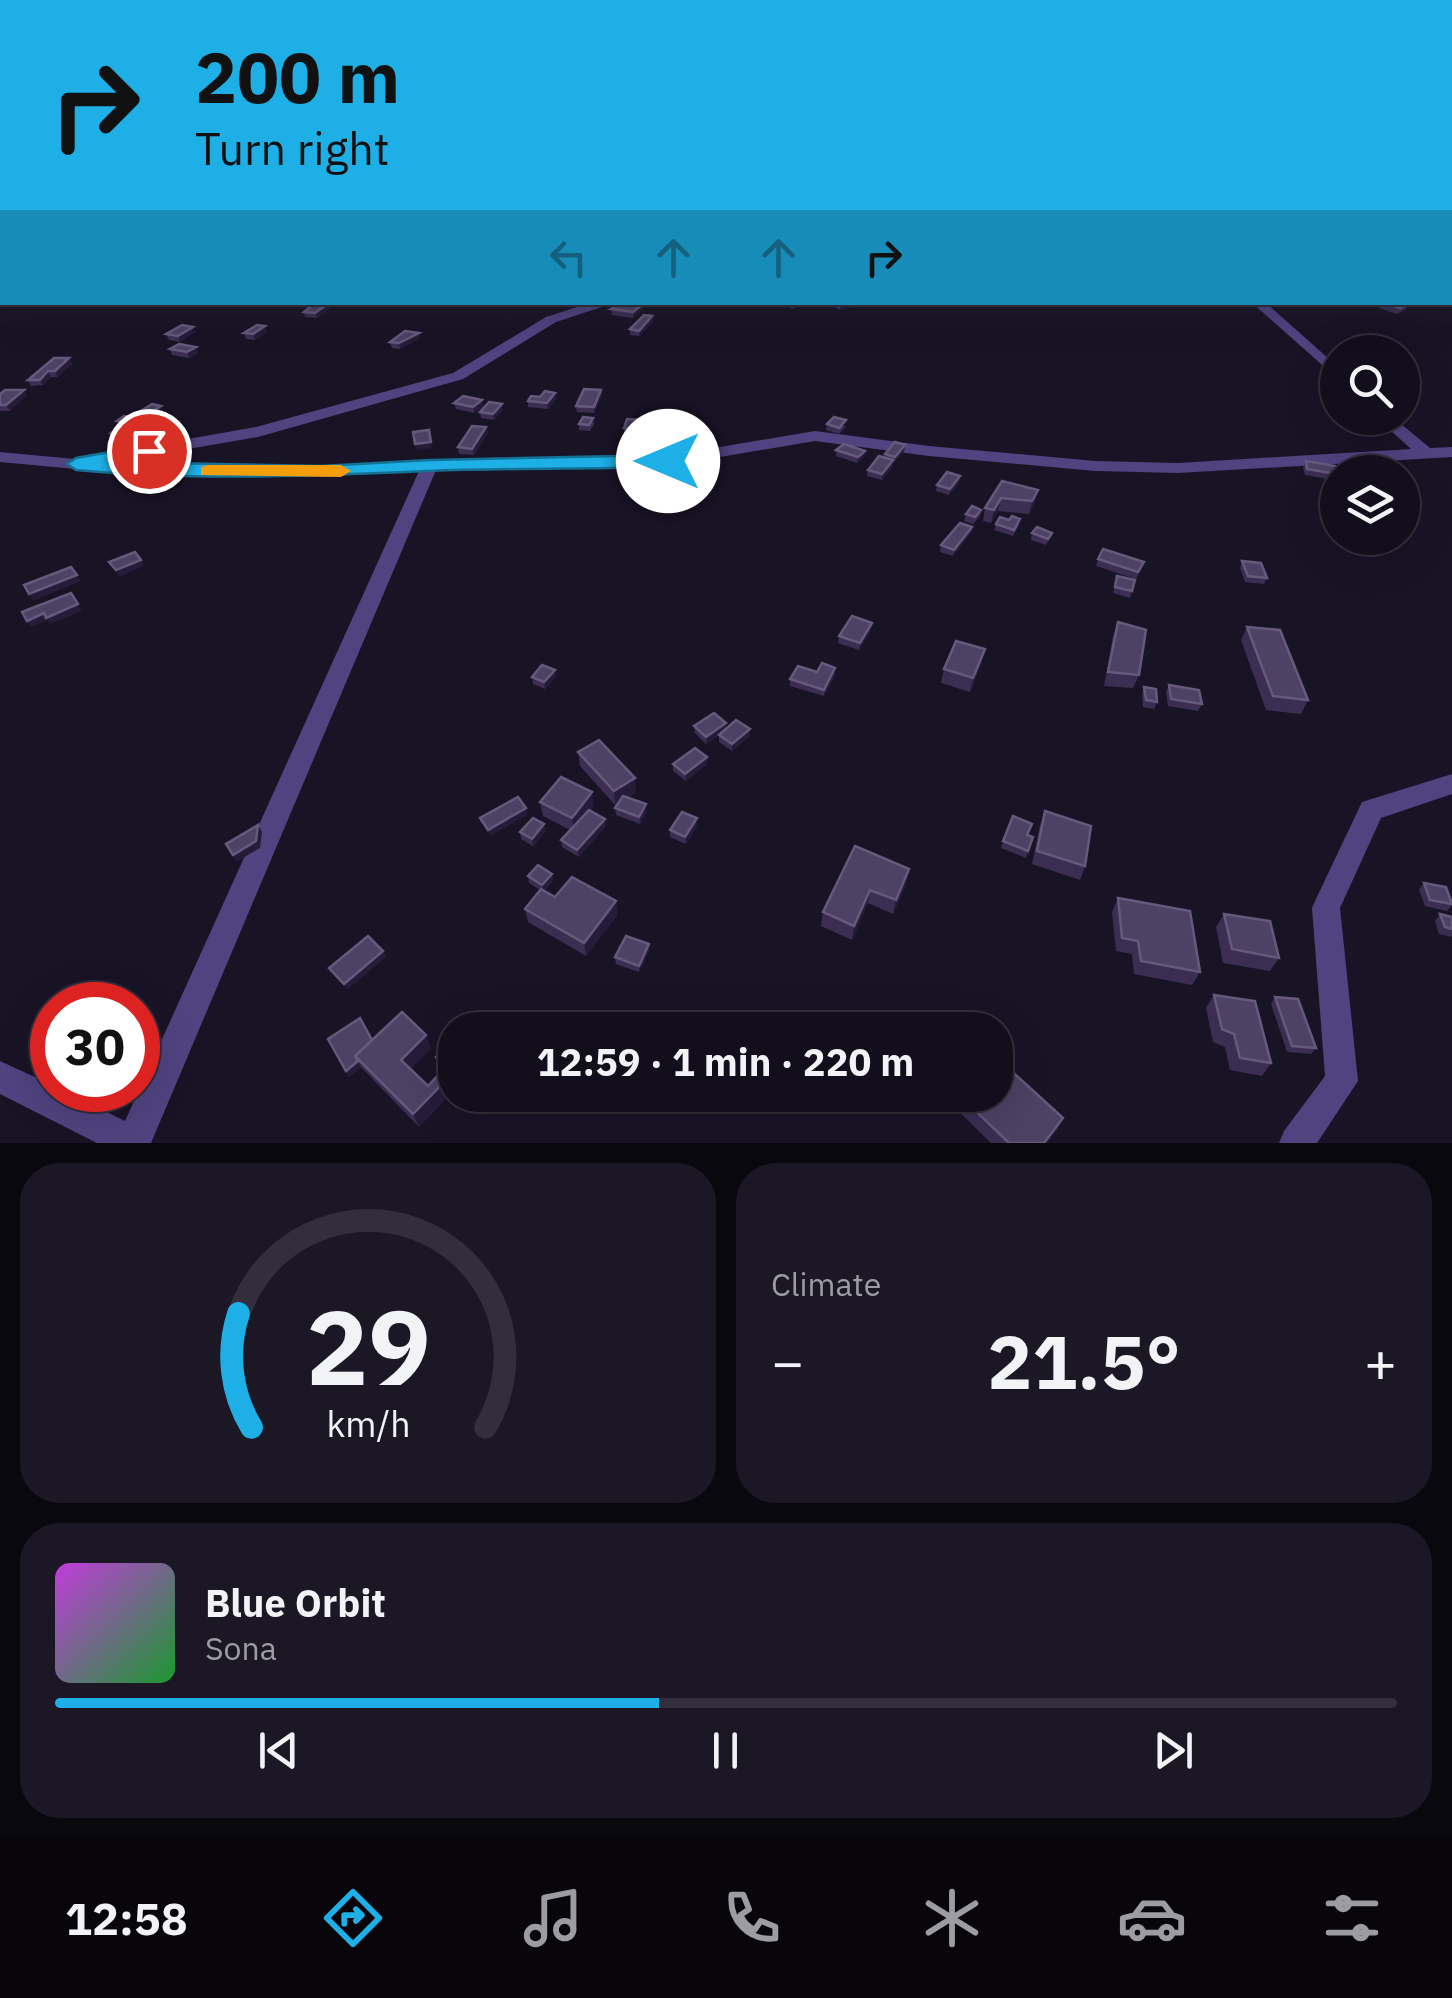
<!DOCTYPE html>
<meta charset="utf-8">
<style>
body{margin:0;font-family:"IBM Plex Sans",sans-serif;background:#1c1725;color:#f1f3f6;height:100vh;display:flex;flex-direction:column;font-size:38px;white-space:nowrap}
*{box-sizing:border-box;margin:0}
p{font-size:32px;color:#9d9ca3}
.icon{flex:none;width:55px;height:55px;fill:none;stroke:currentColor;stroke-width:2;stroke-linecap:round;stroke-linejoin:round}
.map{position:relative;height:1143px;overflow:hidden}
.side{display:flex;flex-direction:column;gap:20px;padding:20px;background:#0a080f;flex:1}
.side>*{flex:none}
.banner{position:absolute;left:0px;top:0px;width:1452px;height:305px;box-shadow:0 10px 40px #0002,0 0 0 2px #322e3b;background:#1dafe6;color:#111;overflow:hidden}
.buttons{position:absolute;left:1320px;top:335px;display:grid;gap:20px}
.buttons a{display:grid;place-items:center;width:100px;height:100px;border-radius:50%;background:#130e1c;box-shadow:0 10px 40px #0002,0 0 0 2px #322e3b;font-size:50px}
.speed{position:absolute;left:30px;top:982px;display:flex;gap:20px;font-size:50px;font-weight:700;text-align:center}
.speed>*{display:grid;place-content:center;width:130px;height:130px;border-radius:50%;background:#130e1c;box-shadow:0 10px 40px #0002,0 0 0 2px #322e3b;line-height:1}
.speed .limit{border:15px solid #d22;background:#fff;color:#111}
.pin{position:absolute;display:grid;place-items:center;width:85px;height:85px;color:#fff;margin:-42px;border:5px solid #fff;border-radius:50%;box-shadow:0 2px 10px #0007}
.me{position:absolute;width:110px;margin:-55px;rotate:270deg;stroke-linejoin:round;filter:drop-shadow(0 0 8px #0008)}
.turn{display:flex;align-items:center;gap:35px;height:210px;padding:0 30px;font-size:45px}
.turn .icon{width:130px;height:130px;stroke-width:2.5}
.turn b{display:block;font-size:70px;line-height:85px}
.lanes{display:flex;align-items:center;height:95px;padding:0 30px;background:#0003;justify-content:center;gap:50px;direction:ltr}
.lanes .off{opacity:.35}
.big{font-size:75px;font-weight:700;line-height:1.1}
.side .card{flex:1;display:flex;flex-direction:column;justify-content:center;gap:15px;min-width:0;padding:0 35px;border-radius:40px;background:#1c1725}
.side .dial{align-items:center;gap:0}
.dial svg{height:260px;overflow:visible;fill:none;stroke:#322e3b;stroke-width:7;stroke-linecap:round;text-anchor:middle}
.dial text{fill:#f1f3f6;stroke:none}
.song{display:flex;align-items:center;gap:30px}
.cover{width:120px;height:120px;border-radius:15px;background:linear-gradient(135deg,hsl(290 70% 55%),hsl(130 70% 35%))}
.played{height:10px;border-radius:5px;background:linear-gradient(90deg,#1dafe6 45%,#322e3b 45%)}
.keys{display:flex;justify-content:space-around;direction:ltr}
.heat{display:flex;justify-content:space-between;align-items:center;font-size:55px;direction:ltr}
.side .tiles{flex:1;display:grid;gap:20px;grid-template-columns:1fr 1fr}
.card:last-child{grid-column:span 2}
.trip{position:absolute;left:438px;top:1012px;width:575px;height:100px;border-radius:40px;background:#130e1c;box-shadow:0 10px 40px #0002,0 0 0 2px #322e3b;font-weight:700;line-height:100px;text-align:center}
.tabs{display:flex;height:160px;justify-content:space-around;align-items:center;background:#08060b;color:#9d9ca3}
.tabs .icon{width:70px;height:70px}
.tabs .selected{color:#1dafe6}
.tabs b{font-size:45px;color:#f1f3f6}
.map>svg:first-child{display:block}
.lines{fill:none;stroke-linecap:round;stroke-linejoin:round}
.street{fill:#504380;fill-rule:evenodd}
.wall{fill:#3b2e52}
.shaded-wall{fill:#261b39}
.building{fill:#4d4164;stroke:#65597c;stroke-width:2.5}
.route{fill:#1dafe6;stroke:#137296;stroke-width:2.5}
.slow{fill:#f59e0b}
</style>
<div class="map">
<svg width="1452" height="1143" viewBox="0 0 1452 1143">
<rect width="100%" height="100%" fill="#191326"/>
<g class="lines">
<g class="street">
<rect x="1450" y="238" width="2" height="6"/>
<path d="M593,302H617L556,322L463,379L258,437L113,462L150,466L321,467L430,460L667,456L815,431L929,446L1095,461L1178,463L1411,449L1377,418H1394L1430,448L1452,447V457L1178,473L1095,471L929,456L815,441L667,466L436,470L151,1143H97L0,1094V1061L52,1085V1090H62L125,1121L419,471L321,477L150,476L0,462V452L96,461L97,455L103,454L256,427L453,373L546,317Z"/>
<path d="M1251,302H1265L1338,367V379Z"/>
<path d="M1452,774V794L1381,818L1340,908L1358,1081L1317,1143H1279L1284,1131L1325,1076L1312,908L1316,899L1362,802Z"/>
</g>
</g>
<g class="wall">
<path d="M785,302H808L793,309L785,305Z"/>
<path d="M826,302H851V307L840,310Z"/>
<path d="M1382,302L1408,304L1406,309L1397,314L1379,308Z"/>
<path d="M330,308L317,318L305,317L304,312Z"/>
<path d="M611,309H643L633,318L612,315Z"/>
<path d="M653,322L639,336L630,335V329Z"/>
<path d="M193,327L195,332L180,342L169,340L166,334Z"/>
<path d="M267,332L255,340L246,339L244,333Z"/>
<path d="M420,338L400,349L392,348L390,342Z"/>
<path d="M170,349L198,353L189,358L172,355Z"/>
<path d="M69,358L72,364L57,377H51L43,385L31,386L28,380Z"/>
<path d="M601,390L602,395L594,413L577,412L576,406Z"/>
<path d="M555,393L556,399L548,409L528,407V401Z"/>
<path d="M0,394L27,395L10,411H0Z"/>
<path d="M454,403L483,406L474,413L456,409Z"/>
<path d="M161,406L163,412L148,421L150,426L129,441L113,439L111,433L119,427L117,421L138,418L136,414Z"/>
<path d="M503,410L494,420L481,418L480,412Z"/>
<path d="M593,418L594,424L590,431L579,430V424Z"/>
<path d="M644,420L645,426L642,435L624,434V428Z"/>
<path d="M827,424L846,426L839,434L826,430Z"/>
<path d="M486,427L488,433L474,455L459,454L458,447Z"/>
<path d="M905,445L904,451L893,463V466L882,480L867,476L868,470L884,458L885,454Z"/>
<path d="M836,450L865,451L864,457L857,463L836,456Z"/>
<path d="M1306,461L1336,474L1333,480L1305,475L1303,468Z"/>
<path d="M1002,481L1035,503L1029,514L998,511L991,523L983,521L985,508Z"/>
<path d="M959,483L949,495L936,491L937,485Z"/>
<path d="M981,510L980,516L973,524L964,521L966,514Z"/>
<path d="M1009,520L1019,525L1013,536L994,530L996,524Z"/>
<path d="M972,527L971,533L953,556L940,552L941,545Z"/>
<path d="M1032,533H1052L1046,545L1031,540Z"/>
<path d="M1098,559L1141,569L1136,579L1096,566Z"/>
<path d="M1242,561L1267,578L1264,584L1245,582L1240,568Z"/>
<path d="M1117,576L1132,591L1130,598L1113,593Z"/>
<path d="M1118,622L1139,675L1133,688L1104,686L1113,636Z"/>
<path d="M1247,627L1308,700L1301,714L1266,710L1241,640Z"/>
<path d="M871,630L859,650L838,643L839,636Z"/>
<path d="M981,663L970,692L941,683L944,669Z"/>
<path d="M835,668V675L824,696L790,686V679Z"/>
<path d="M556,676L545,689L533,684L532,677Z"/>
<path d="M1169,685L1202,704L1198,711L1168,706L1166,692Z"/>
<path d="M1144,687L1157,702L1154,709L1143,707L1142,694Z"/>
<path d="M694,726L750,729V736L732,751L719,742V735L706,744L695,733Z"/>
<path d="M578,752L636,792L628,798L647,811L640,824L616,815L615,808L617,804L615,805L580,766Z"/>
<path d="M673,764H707L686,781L673,771Z"/>
<path d="M540,802L594,806L590,811L606,826L579,857L562,847L561,840L570,830L543,816Z"/>
<path d="M1045,811L1085,866L1080,880L1032,864L1040,825Z"/>
<path d="M697,825L686,844L670,837V830Z"/>
<path d="M546,831L533,846L521,839L520,832Z"/>
<path d="M1028,835L1033,837L1026,858L1001,848L1003,841Z"/>
<path d="M909,869L907,882L893,914L868,903L852,940L821,926L823,912Z"/>
<path d="M552,874L553,881L544,891L555,897L618,914L586,956L528,922L525,909L540,890L529,883L528,876Z"/>
<path d="M1424,883L1452,902V905L1447,911L1425,906L1419,890Z"/>
<path d="M1118,898L1200,972L1192,985L1134,974L1132,954L1116,951L1112,912Z"/>
<path d="M1224,914L1279,958L1270,971L1223,963L1216,927Z"/>
<path d="M1440,914L1452,917V937L1439,934L1435,921Z"/>
<path d="M649,944V951L639,972L616,964L615,957Z"/>
<path d="M1214,995L1271,1063L1262,1076L1230,1070L1225,1047L1213,1042L1206,1008Z"/>
<path d="M1275,997L1316,1048L1311,1054L1287,1052L1271,1004Z"/>
<path d="M328,1039L372,1040L431,1048L411,1069L428,1086L448,1078L453,1091L419,1127L361,1067L349,1077Z"/>
<path d="M954,1095H995L1063,1118L1057,1130L1047,1143H991L951,1104Z"/>
</g>
<g class="shaded-wall">
<path d="M796,302H808L793,309L794,303Z"/>
<path d="M848,302H851V307L840,310L841,305Z"/>
<path d="M329,303L330,308L317,318L315,313Z"/>
<path d="M643,304V309L633,318V312Z"/>
<path d="M652,316L653,322L639,336V331Z"/>
<path d="M265,326L267,332L255,340L253,334Z"/>
<path d="M193,327L195,332L180,342L178,336Z"/>
<path d="M419,333L420,338L400,349L399,343Z"/>
<path d="M196,347L198,353L189,358L187,352Z"/>
<path d="M69,358L72,364L57,377L55,371Z"/>
<path d="M48,371L51,377L43,385L40,380Z"/>
<path d="M24,390L27,395L10,411L6,405Z"/>
<path d="M601,390L602,395L594,413V407Z"/>
<path d="M555,393L556,399L548,409L547,403Z"/>
<path d="M482,400L483,406L474,413L473,407Z"/>
<path d="M502,404L503,410L494,420L493,414Z"/>
<path d="M161,406L163,412L148,421L150,426L129,441L126,435L146,420L144,416Z"/>
<path d="M486,427L488,433L474,455L472,449Z"/>
<path d="M431,442L432,448L417,450L415,444Z"/>
<path d="M905,445L904,451L894,463L895,457Z"/>
<path d="M865,451L864,457L857,463L858,457Z"/>
<path d="M893,460V466L882,480V474Z"/>
<path d="M960,476L959,483L949,495L950,489Z"/>
<path d="M1038,490L1035,503L1029,514L1032,501Z"/>
<path d="M1001,498L998,511L991,523L994,510Z"/>
<path d="M972,527L971,533L953,556L954,550Z"/>
<path d="M141,560L144,566L119,577L116,570Z"/>
<path d="M77,575L81,581L33,601L29,594Z"/>
<path d="M78,604L82,611L50,624L48,620L31,627L27,621L44,613Z"/>
<path d="M872,623L871,630L859,650L860,643Z"/>
<path d="M985,649L981,663L970,692L973,678Z"/>
<path d="M835,668V675L824,696V690Z"/>
<path d="M555,670L556,676L545,689L544,682Z"/>
<path d="M726,723V730L706,744V737Z"/>
<path d="M750,729V736L732,751V744Z"/>
<path d="M707,757V764L686,781L685,774Z"/>
<path d="M635,778L636,792L615,805L614,791Z"/>
<path d="M592,792L594,806L574,831L572,818Z"/>
<path d="M646,804L647,811L640,824L639,817Z"/>
<path d="M526,808L528,815L490,836L488,830Z"/>
<path d="M697,818V825L686,844L685,837Z"/>
<path d="M605,819L606,826L579,857L577,850Z"/>
<path d="M544,824L546,831L533,846L532,839Z"/>
<path d="M258,825L262,832L260,848L236,862L233,855Z"/>
<path d="M909,869L907,882L893,914L896,900Z"/>
<path d="M552,874L553,881L543,892L542,885Z"/>
<path d="M870,890L868,903L852,940L854,926Z"/>
<path d="M616,901L618,914L586,956L584,943Z"/>
<path d="M649,944V951L639,972V966Z"/>
<path d="M383,951L386,957L347,990L344,984Z"/>
<path d="M426,1035L431,1048L407,1073L401,1060Z"/>
<path d="M358,1061L361,1067L349,1077L346,1071Z"/>
<path d="M448,1078L453,1091L419,1127L413,1114Z"/>
<path d="M1063,1118L1057,1130L1047,1143H1044Z"/>
</g>
<g class="building">
<path d="M316,302L329,303L315,313L304,312Z"/>
<path d="M1382,302H1403L1408,304L1400,308Z"/>
<path d="M623,303L643,304L633,312L611,309Z"/>
<path d="M644,315L652,316L639,331L630,329Z"/>
<path d="M182,325L193,327L178,336L166,334Z"/>
<path d="M257,325L265,326L253,334L244,333Z"/>
<path d="M405,331L419,333L399,343L390,342Z"/>
<path d="M179,344L196,347L187,352L170,349Z"/>
<path d="M54,358H69L55,371H48L40,380H28Z"/>
<path d="M584,389L601,390L594,407L576,406Z"/>
<path d="M5,390H24L6,405H0V394Z"/>
<path d="M545,391L555,393L547,403L528,401L531,396L540,397Z"/>
<path d="M463,396L482,400L473,407L454,403Z"/>
<path d="M489,402L502,404L493,414L480,412Z"/>
<path d="M152,404L161,406L144,416L136,414Z"/>
<path d="M124,416L147,420L126,435L111,433L125,422L117,421Z"/>
<path d="M583,417L593,418L589,425L579,424Z"/>
<path d="M834,417L846,420L839,428L827,424Z"/>
<path d="M627,419L644,420L642,429L624,428Z"/>
<path d="M472,426L486,427L472,449L458,447Z"/>
<path d="M429,430L431,442L415,444L413,432Z"/>
<path d="M895,442L905,445L895,457L885,454Z"/>
<path d="M844,444L865,451L858,457L836,450Z"/>
<path d="M879,456L893,460L882,474L868,470Z"/>
<path d="M1306,461L1335,466L1336,474L1307,469Z"/>
<path d="M947,472L960,476L950,489L937,485Z"/>
<path d="M1002,481L1038,490L1032,501L1001,498L994,510L985,508Z"/>
<path d="M972,506L981,510L975,517L966,514Z"/>
<path d="M1012,516L1020,519L1014,530L996,524L1000,517L1009,520Z"/>
<path d="M960,523L972,527L954,550L941,545Z"/>
<path d="M1037,527L1052,533L1048,539L1032,533Z"/>
<path d="M1103,549L1144,562L1138,572L1098,559Z"/>
<path d="M135,552L141,560L116,570L109,562Z"/>
<path d="M1242,561L1261,563L1267,578L1248,576Z"/>
<path d="M71,567L77,575L29,594L24,585Z"/>
<path d="M1117,576L1135,580L1132,591L1115,587Z"/>
<path d="M71,593L78,604L46,618L44,613L27,621L22,612Z"/>
<path d="M852,616L872,623L860,643L839,636Z"/>
<path d="M1118,622L1146,630L1139,675L1108,672Z"/>
<path d="M1247,627L1280,630L1308,700L1273,696Z"/>
<path d="M956,641L985,649L973,678L944,669Z"/>
<path d="M822,663L835,668L824,690L790,679L798,666L817,672Z"/>
<path d="M542,665L555,670L544,682L532,677Z"/>
<path d="M1169,685L1199,690L1202,704L1171,699Z"/>
<path d="M1144,687L1156,689L1157,702L1146,700Z"/>
<path d="M714,713L726,723L706,737L694,726Z"/>
<path d="M736,720L750,729L732,744L719,735Z"/>
<path d="M599,740L635,778L614,791L578,752Z"/>
<path d="M695,748L707,757L685,774L673,764Z"/>
<path d="M561,777L592,792L572,818L540,802Z"/>
<path d="M623,796L646,804L639,817L615,808Z"/>
<path d="M518,797L526,808L488,830L480,818Z"/>
<path d="M589,810L605,819L577,850L561,840Z"/>
<path d="M1045,811L1091,826L1085,866L1037,851Z"/>
<path d="M682,812L697,818L685,837L670,830Z"/>
<path d="M1013,816L1032,824L1027,835L1033,837L1028,851L1003,841Z"/>
<path d="M533,818L544,824L532,839L520,832Z"/>
<path d="M258,825L256,841L233,855L226,844Z"/>
<path d="M855,846L909,869L896,900L870,890L854,926L823,912Z"/>
<path d="M538,865L552,874L542,885L528,876Z"/>
<path d="M572,877L616,901L584,943L525,909L541,889L555,897Z"/>
<path d="M1424,883L1446,887L1452,904L1430,900Z"/>
<path d="M1118,898L1190,911L1200,972L1141,961L1138,941L1122,938Z"/>
<path d="M1224,914L1270,921L1279,958L1232,949Z"/>
<path d="M1440,914L1452,917V929L1445,927Z"/>
<path d="M368,936L383,951L344,984L329,968Z"/>
<path d="M626,936L649,944L639,966L615,957Z"/>
<path d="M1214,995L1255,1001L1271,1063L1240,1058L1234,1034L1222,1029Z"/>
<path d="M1275,997L1298,999L1316,1048L1292,1046Z"/>
<path d="M402,1012L426,1035L401,1060L428,1086L441,1072L448,1078L413,1114L355,1056Z"/>
<path d="M360,1018L372,1040L355,1056L358,1061L346,1071L328,1039Z"/>
<path d="M455,1042V1075L451,1078L436,1057Z"/>
<path d="M995,1056L1063,1118L1044,1143H1009L959,1095H995Z"/>
</g>
<linearGradient id="sky" x2="0" y2="1"><stop stop-color="#0e0a15"/><stop offset="0.51" stop-color="#383952"/><stop offset="1" stop-color="#383952" stop-opacity="0"/></linearGradient>
<rect width="1452" height="329" fill="url(#sky)"/>
<path class="route" d="M149,445L159,451L156,455L120,462L321,466L430,460L668,455L677,461L668,467C588,469 509,468 429,471C311,476 195,481 76,470L67,464L76,458Z"/>
<path class="slow" d="M208,465H341L351,471L341,477L201,475V467Z"/>
</svg>
<div class="buttons">
<a><svg class="icon" aria-label="search" viewBox="0 0 24 24"><circle cx="10" cy="10" r="6"/><path d="M15 15l6 6"/></svg></a>
<a><svg class="icon" aria-label="layers" viewBox="0 0 24 24"><path d="M12 4l9 5-9 5-9-5zM3 14l9 5 9-5"/></svg></a>
</div>
<div class="speed"><div class="limit">30</div></div>
<div class="pin" style="left:149px;top:451px;background:#d93025"><svg class="icon" aria-label="arrive" viewBox="0 0 24 24"><path d="M6 21V4h12l-3 4 3 4H6"/></svg></div>
<svg class="me" style="left:668px;top:461px" viewBox="-20 -20 40 40"><circle r="19" fill="#fff"/><path d="M0-13L10 11 0 6-10 11z" fill="#1dafe6"/></svg>
<div class="trip">12:59 · 1 min · 220 m</div>
<div class="banner">
<div class="turn"><svg class="icon" aria-label="right" viewBox="0 0 24 24"><path d="M7 20v-9h11M14 6l5 5-5 5"/></svg><div><b>200 m</b>Turn right</div></div>
<div class="lanes"><svg class="icon off" aria-label="left" viewBox="0 0 24 24"><path d="M17 20v-9H6M10 6l-5 5 5 5"/></svg><svg class="icon off" aria-label="ahead" viewBox="0 0 24 24"><path d="M12 20V5M6 11l6-6 6 6"/></svg><svg class="icon off" aria-label="ahead" viewBox="0 0 24 24"><path d="M12 20V5M6 11l6-6 6 6"/></svg><svg class="icon" aria-label="right" viewBox="0 0 24 24"><path d="M7 20v-9h11M14 6l5 5-5 5"/></svg></div>
</div>
</div>
<section class="side">
<div class="tiles">
<div class="card dial"><svg viewBox="0 0 100 80">
<path d="M14 69A42 42 0 1 1 86 69"/>
<path d="M14 69A42 42 0 0 1 10 34" stroke="#1dafe6"/>
<text x="50" y="56" font-size="32" font-weight="700">29</text>
<text x="50" y="72" font-size="11">km/h</text>
</svg></div>
<div class="card"><p>Climate</p>
<div class="heat"><a>−</a><b class="big">21.5°</b><a>+</a></div>
</div>
<div class="card">
<div class="song"><i class="cover"></i><div><b>Blue Orbit</b><p>Sona</p></div></div>
<div class="played"></div>
<div class="keys"><svg class="icon" aria-label="previous" viewBox="0 0 24 24"><path d="M18 5L8 12l10 7zM5 5v14"/></svg><svg class="icon" aria-label="pause" viewBox="0 0 24 24"><path d="M8 5v14M16 5v14"/></svg><svg class="icon" aria-label="next" viewBox="0 0 24 24"><path d="M6 5l10 7-10 7zM19 5v14"/></svg></div>
</div>
</div>
</section>
<nav class="tabs">
<b>12:58</b>
<svg class="icon selected" aria-label="directions" viewBox="0 0 24 24"><path d="M12 3l9 9-9 9-9-9zM9 14v-3h6M13 9l2 2-2 2"/></svg>
<svg class="icon" aria-label="music" viewBox="0 0 24 24"><path d="M9 18V5l10-2v13"/><circle cx="6" cy="18" r="3"/><circle cx="16" cy="16" r="3"/></svg>
<svg class="icon" aria-label="phone" viewBox="0 0 24 24"><path d="M5 4h4l2 5-3 2q2 4 5 5l2-3 5 2v4C11 20 4 13 5 4z"/></svg>
<svg class="icon" aria-label="climate" viewBox="0 0 24 24"><path d="M12 3v18M4 7l16 10M4 17L20 7"/></svg>
<svg class="icon" aria-label="car" viewBox="0 0 24 24"><path d="M5 17H2v-5l4-1 3-4h7l3 4 3 1v5h-3M9 17h6M6 11h13"/><circle cx="7" cy="17" r="2"/><circle cx="17" cy="17" r="2"/></svg>
<svg class="icon" aria-label="filters" viewBox="0 0 24 24"><path d="M4 7h16M4 17h16"/><circle cx="9" cy="7" r="2"/><circle cx="15" cy="17" r="2"/></svg>
</nav>
